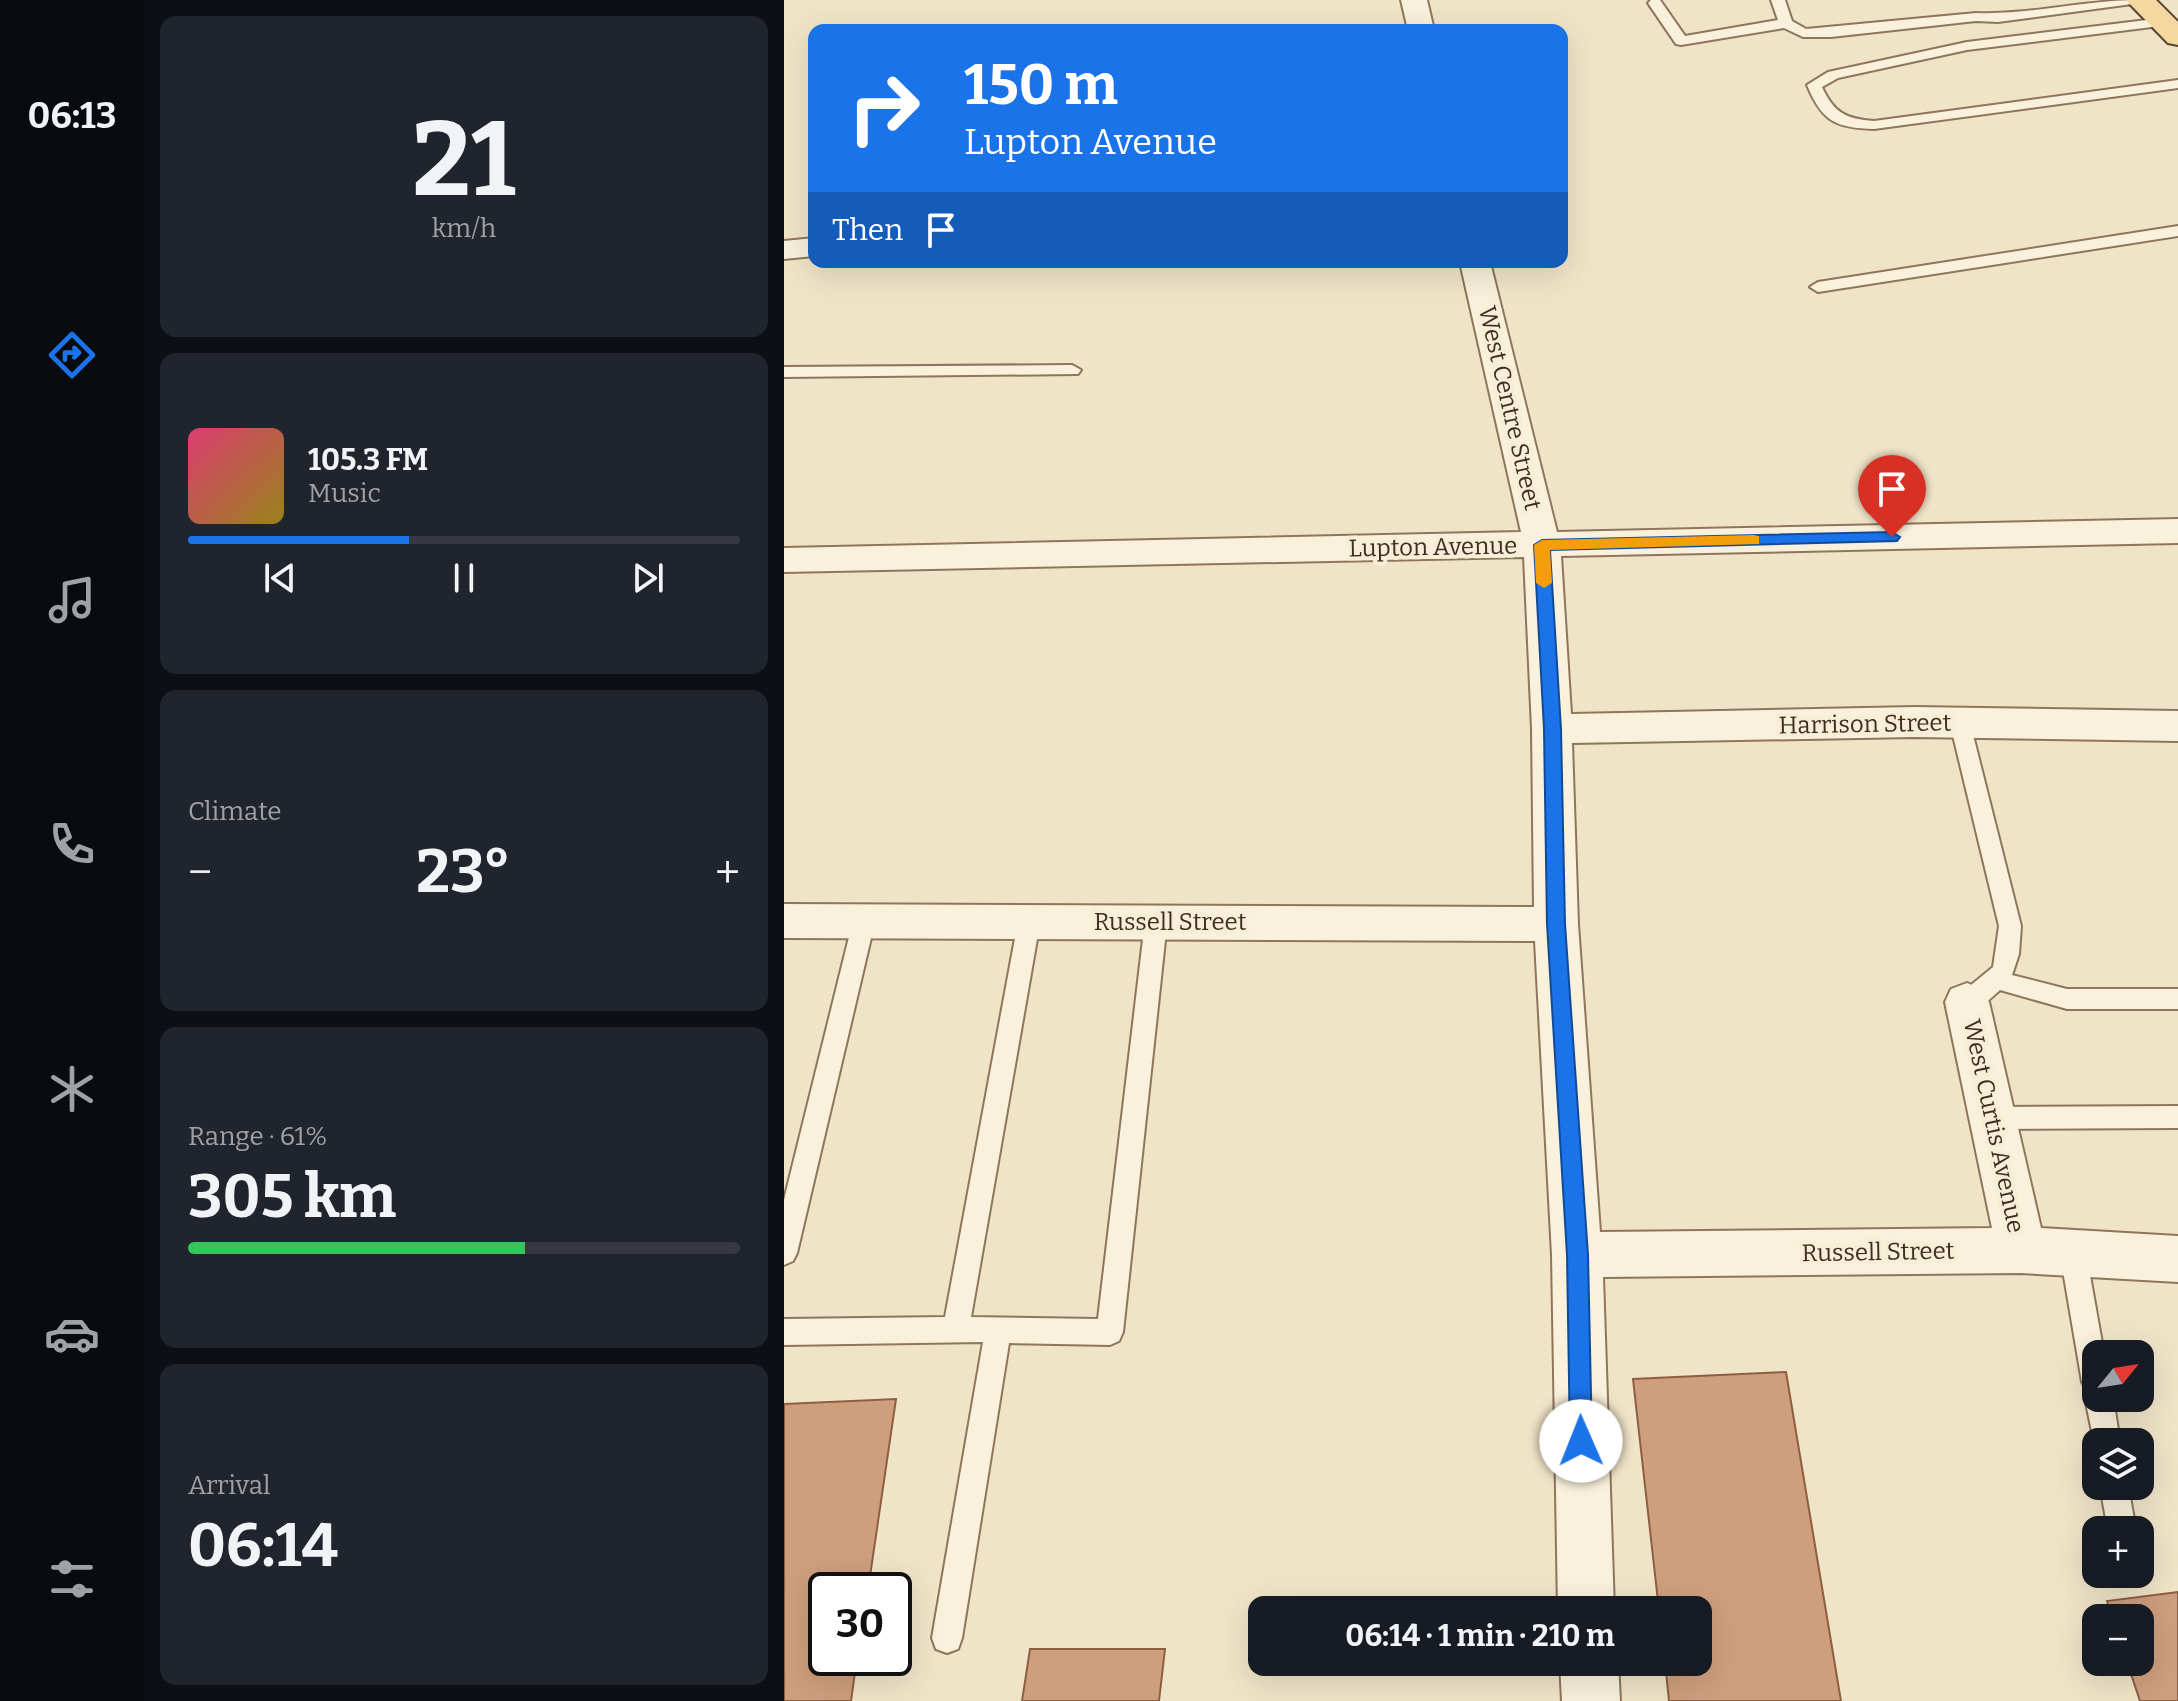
<!DOCTYPE html>
<meta charset="utf-8">
<style>
body{margin:0;font-family:Bitter,serif;background:#20242c;color:#f1f3f6;height:100vh;display:flex;flex-direction:column;font-size:30px;white-space:nowrap}
*{box-sizing:border-box;margin:0}
p{font-size:26px;color:#9ea1a6}
.icon{flex:none;width:44px;height:44px;fill:none;stroke:currentColor;stroke-width:2;stroke-linecap:round;stroke-linejoin:round}
.map{position:relative;flex:1;overflow:hidden}
.drawer{display:flex;flex-direction:column;gap:16px;padding:16px;background:#0d0f14;width:640px}
.drawer>*{flex:none}
.guide{position:absolute;left:24px;top:24px;width:760px;height:244px;border-radius:16px;box-shadow:0 8px 32px #0002;background:#1a73e8;color:#fff;overflow:hidden}
.needle{width:52px;rotate:60deg}
.controls{position:absolute;left:1298px;top:1340px;display:grid;gap:16px}
.controls a{display:grid;place-items:center;width:72px;height:72px;border-radius:16px;background:#171b24;box-shadow:0 8px 32px #0002;font-size:40px}
.speed{position:absolute;left:24px;top:1572px;display:flex;gap:16px;font-size:40px;font-weight:700;text-align:center}
.speed>*{display:grid;place-content:center;width:104px;height:104px;border-radius:50%;background:#171b24;box-shadow:0 8px 32px #0002;line-height:1}
.speed .limit{border:4px solid #111;border-radius:12px;background:#fff;color:#111}
.pin{position:absolute;display:grid;place-items:center;width:68px;height:68px;color:#fff;margin:-82px -34px;border-radius:50% 50% 50% 0;rotate:-45deg;box-shadow:0 0 8px #0007}
.pin .icon{rotate:45deg}
.me{position:absolute;width:88px;margin:-44px;rotate:359deg;stroke-linejoin:round;filter:drop-shadow(0 0 6px #0008)}
.turn{display:flex;align-items:center;gap:28px;height:168px;padding:0 24px;font-size:36px}
.turn .icon{width:104px;height:104px;stroke-width:2.5}
.turn b{display:block;font-size:56px;line-height:68px}
.then{display:flex;align-items:center;height:76px;padding:0 24px;background:#0003;gap:16px;font-size:30px}
.big{font-size:60px;font-weight:700;line-height:1.1}
.drawer .widget{flex:1;display:flex;flex-direction:column;justify-content:center;gap:12px;min-width:0;padding:0 28px;border-radius:16px;background:#20242c}
.drawer .dial{align-items:center;gap:0}
.dial b{font-size:104px;line-height:1}
.song{display:flex;align-items:center;gap:24px}
.cover{width:96px;height:96px;border-radius:12px;background:linear-gradient(135deg,hsl(340 70% 55%),hsl(50 70% 35%))}
.played{height:8px;border-radius:4px;background:linear-gradient(90deg,#1a73e8 40%,#363941 40%)}
.keys{display:flex;justify-content:space-around;direction:ltr}
.heat{display:flex;justify-content:space-between;align-items:center;font-size:44px;direction:ltr}
.charge{height:12px;border-radius:6px;background:linear-gradient(90deg,#34c759 61%,#363941 0)}
.trip{position:absolute;left:464px;top:1596px;width:464px;height:80px;border-radius:16px;background:#171b24;box-shadow:0 8px 32px #0002;font-weight:700;line-height:80px;text-align:center}
main{display:flex;flex:1;min-height:0}
.tab-bar{display:flex;flex-direction:column;width:144px;justify-content:space-around;align-items:center;background:#090b0e;color:#9ea1a6}
.tab-bar .icon{width:56px;height:56px}
.tab-bar .on{color:#1a73e8}
.tab-bar b{font-size:36px;color:#f1f3f6}
.map>svg:first-child{display:block}
.building{fill:#cf9f7d;stroke:#8d5f41;stroke-width:2}
.lines{fill:none;stroke-linecap:round;stroke-linejoin:round}
.lane-casing{stroke:#8d765c;stroke-width:4}
.street-casing{stroke:#8d765c;stroke-width:4}
.primary-casing{stroke:#5b4430;stroke-width:4}
.lane{fill:#faf1dc;fill-rule:evenodd}
.street{fill:#faf1dc;fill-rule:evenodd}
.primary{fill:#f3d9a0;fill-rule:evenodd}
.route{fill:#1a73e8;stroke:#114b97;stroke-width:2}
.slow{fill:#f59e0b}
.labels{text-anchor:middle;stroke-width:8;stroke-linejoin:round;paint-order:stroke}
.street-label{font-size:24px;fill:#3d2e20;stroke:#f7eed8}
</style>
<main>
<nav class="tab-bar">
<b>06:13</b>
<svg class="icon on" aria-label="directions" viewBox="0 0 24 24"><path d="M12 3l9 9-9 9-9-9zM9 14v-3h6M13 9l2 2-2 2"/></svg>
<svg class="icon" aria-label="music" viewBox="0 0 24 24"><path d="M9 18V5l10-2v13"/><circle cx="6" cy="18" r="3"/><circle cx="16" cy="16" r="3"/></svg>
<svg class="icon" aria-label="phone" viewBox="0 0 24 24"><path d="M5 4h4l2 5-3 2q2 4 5 5l2-3 5 2v4C11 20 4 13 5 4z"/></svg>
<svg class="icon" aria-label="climate" viewBox="0 0 24 24"><path d="M12 3v18M4 7l16 10M4 17L20 7"/></svg>
<svg class="icon" aria-label="car" viewBox="0 0 24 24"><path d="M5 17H2v-5l4-1 3-4h7l3 4 3 1v5h-3M9 17h6M6 11h13"/><circle cx="7" cy="17" r="2"/><circle cx="17" cy="17" r="2"/></svg>
<svg class="icon" aria-label="filters" viewBox="0 0 24 24"><path d="M4 7h16M4 17h16"/><circle cx="9" cy="7" r="2"/><circle cx="15" cy="17" r="2"/></svg>
</nav>
<section class="drawer">
<div class="widget dial"><b>21</b><p>km/h</p></div>
<div class="widget">
<div class="song"><i class="cover"></i><div><b>105.3 FM</b><p>Music</p></div></div>
<div class="played"></div>
<div class="keys"><svg class="icon" aria-label="previous" viewBox="0 0 24 24"><path d="M18 5L8 12l10 7zM5 5v14"/></svg><svg class="icon" aria-label="pause" viewBox="0 0 24 24"><path d="M8 5v14M16 5v14"/></svg><svg class="icon" aria-label="next" viewBox="0 0 24 24"><path d="M6 5l10 7-10 7zM19 5v14"/></svg></div>
</div>
<div class="widget"><p>Climate</p>
<div class="heat"><a>−</a><b class="big">23°</b><a>+</a></div>
</div>
<div class="widget"><p>Range · 61%</p><b class="big">305 km</b><div class="charge"></div></div>
<div class="widget"><p>Arrival</p><b class="big">06:14</b></div>
</section>
<div class="map">
<svg width="1394" height="1701" viewBox="0 0 1394 1701">
<rect width="100%" height="100%" fill="#f0e4c8"/>
<g class="building">
<path d="M1002,1372L1057,1701H885L881,1662H914V1610H875L849,1379Z"/>
<path d="M112,1399L84,1590H42V1658H73L67,1701H0V1404Z"/>
<path d="M1394,1592V1701H1356L1343,1662H1356V1618H1328L1323,1601Z"/>
<path d="M246,1649H381L375,1701H238Z"/>
</g>
<g class="lines">
<g class="lane-casing">
<g id="lane">
<path d="M867,0H876L901,36L994,20L987,0H1001L1008,21L1022,29L1192,13C1246,15 1300,0 1355,0L1348,4L1214,22L1192,21L1047,37H1019L1000,28L897,45L892,44L864,3Z"/>
<path d="M1379,18L1386,22L1384,25L1183,50L1054,78L1038,87C1050,113 1062,119 1090,121L1394,80V88L1090,129C1051,128 1038,121 1023,85L1044,72L1183,42Z"/>
<path d="M1394,226V236L1034,292L1026,287L1034,282Z"/>
<path d="M288,365L297,370L294,374L0,377V367Z"/>
<path d="M1176,715L1183,718L1186,723L1237,926L1235,954L1228,975L1283,989H1394V1009H1283L1216,990C1204,1001 1191,1014 1175,1009L1171,1002L1175,995L1209,967L1215,926L1166,723L1169,718Z"/>
<path d="M80,912L88,915L91,921L13,1253L9,1261L0,1265V1200L69,921L72,915Z"/>
<path d="M245,913L253,916L256,922L187,1317L314,1319L361,922L364,916L372,913L380,916L383,922L339,1332L335,1341L326,1345L225,1343L178,1638L174,1649L163,1653L152,1649L148,1638L199,1342L0,1345V1319L161,1317L234,922L237,916Z"/>
<path d="M1394,1106V1128L1207,1129L1198,1126L1195,1118L1198,1110L1207,1107Z"/>
<path d="M1289,1241L1298,1245L1302,1253L1320,1354H1312V1398H1329L1336,1442H1312V1451L1301,1398L1304,1392L1298,1382L1276,1253L1280,1245Z"/>
<path d="M1316,1486H1344L1352,1530H1324Z"/>
</g>
</g>
<g class="street-casing">
<g id="street">
<path d="M617,0H643L650,30H624Z"/>
<path d="M30,238V256L0,259V241Z"/>
<path d="M676,262H706L773,532L1394,519V543L777,556L787,714L1130,707L1394,711V741L1130,737L788,743L794,924L816,1232L1208,1228L1161,1002L1167,989L1183,983L1199,989L1205,1002L1257,1228L1394,1236V1282L1237,1273L819,1277L830,1610H774L768,1255L751,941L0,938V904L750,907L748,729L740,557L0,572V548L737,532Z"/>
<path d="M776,1662H834L836,1701H778Z"/>
</g>
</g>
<g class="primary-casing">
<path id="primary" d="M1342,0H1372L1394,22V45L1384,43Z"/>
</g>
<use href="#lane" class="lane"/>
<use href="#street" class="street"/>
<use href="#primary" class="primary"/>
</g>
<path class="route" d="M1108,532L1116,537L1113,541L766,550L777,729L781,924L804,1255L808,1441L805,1449L797,1453L789,1449L786,1441L783,1255L763,924L760,729L750,545L758,540Z"/>
<path class="slow" d="M970,535L975,536V544L766,550L768,583L760,588L752,583L750,545L758,540Z"/>
<g class="labels">
<g class="street-label">
<text transform="translate(726 408) rotate(77)" y="8">West Centre Street</text>
<text transform="translate(649 547) rotate(-1)" y="8">Lupton Avenue</text>
<text transform="translate(1081 724) rotate(-1)" y="8">Harrison Street</text>
<text x="386" y="930">Russell Street</text>
<text transform="translate(1210 1126) rotate(78)" y="8">West Curtis Avenue</text>
<text transform="translate(1094 1252) rotate(-1)" y="8">Russell Street</text>
</g>
</g>
</svg>
<div class="controls">
<a><svg class="needle" viewBox="-14 -14 28 28"><path d="M0-13l5 13h-10z" fill="#e53935"/><path d="M0 13l5-13h-10z" fill="#9ea1a6"/></svg></a>
<a><svg class="icon" aria-label="layers" viewBox="0 0 24 24"><path d="M12 4l9 5-9 5-9-5zM3 14l9 5 9-5"/></svg></a>
<a>+</a>
<a>−</a>
</div>
<div class="speed"><div class="limit">30</div></div>
<div class="pin" style="left:1108px;top:537px;background:#d93025"><svg class="icon" aria-label="arrive" viewBox="0 0 24 24"><path d="M6 21V4h12l-3 4 3 4H6"/></svg></div>
<svg class="me" style="left:797px;top:1441px" viewBox="-20 -20 40 40"><circle r="19" fill="#fff"/><path d="M0-13L10 11 0 6-10 11z" fill="#1a73e8"/></svg>
<div class="trip">06:14 · 1 min · 210 m</div>
<div class="guide">
<div class="turn"><svg class="icon" aria-label="right" viewBox="0 0 24 24"><path d="M7 20v-9h11M14 6l5 5-5 5"/></svg><div><b>150 m</b>Lupton Avenue</div></div>
<div class="then">Then<svg class="icon" aria-label="arrive" viewBox="0 0 24 24"><path d="M6 21V4h12l-3 4 3 4H6"/></svg></div>
</div>
</div>
</main>
